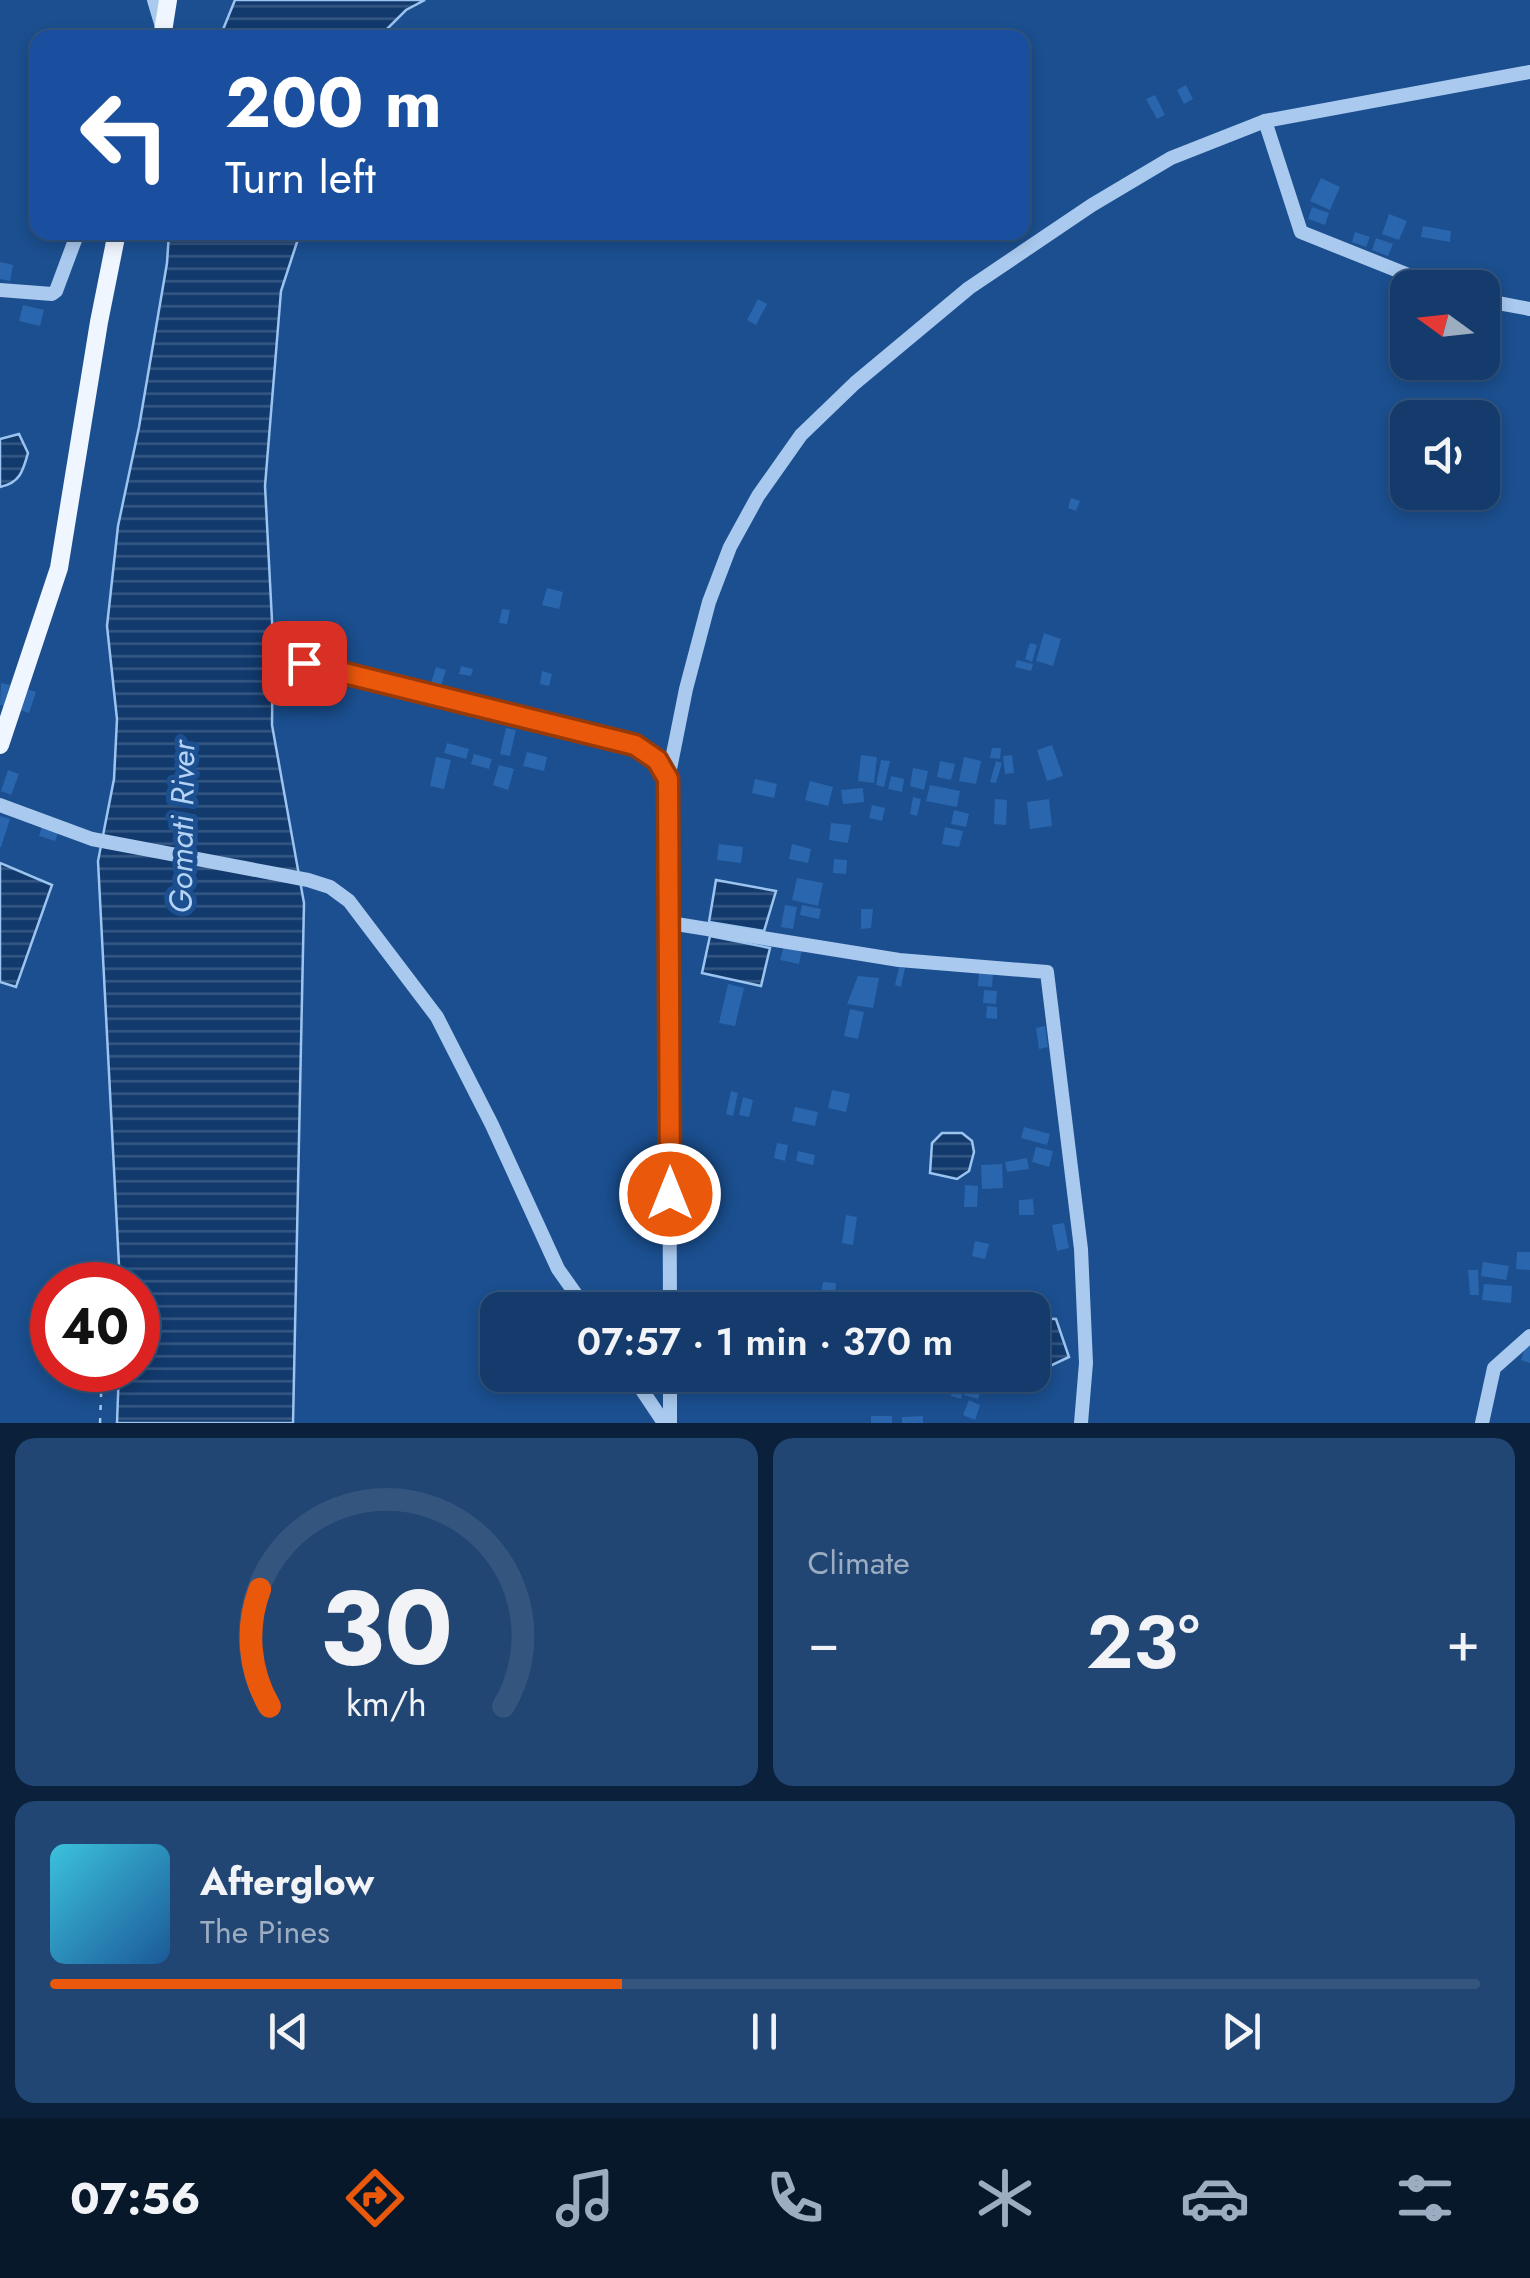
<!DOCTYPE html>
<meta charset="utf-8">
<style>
body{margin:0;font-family:Jost,sans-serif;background:#214673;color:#f1f3f6;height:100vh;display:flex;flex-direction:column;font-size:38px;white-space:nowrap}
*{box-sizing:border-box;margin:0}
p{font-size:32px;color:#9dadc1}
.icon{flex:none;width:55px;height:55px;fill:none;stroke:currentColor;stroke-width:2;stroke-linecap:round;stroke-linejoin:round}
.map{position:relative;height:1423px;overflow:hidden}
.side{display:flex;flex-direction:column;gap:15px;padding:15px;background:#0b203b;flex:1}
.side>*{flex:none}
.top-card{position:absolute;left:30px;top:30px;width:1000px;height:210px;border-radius:20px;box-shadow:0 5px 15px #0003,0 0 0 2px #33557e;background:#1a4fa0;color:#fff;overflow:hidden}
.needle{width:65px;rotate:285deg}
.controls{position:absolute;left:1390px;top:270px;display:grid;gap:20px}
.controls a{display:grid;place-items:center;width:110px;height:110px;border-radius:20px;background:#143b6b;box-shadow:0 5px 15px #0003,0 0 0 2px #33557e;font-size:50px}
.speed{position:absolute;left:30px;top:1262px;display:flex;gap:20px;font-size:50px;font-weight:700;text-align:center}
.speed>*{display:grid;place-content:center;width:130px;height:130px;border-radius:50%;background:#143b6b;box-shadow:0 5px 15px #0003,0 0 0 2px #33557e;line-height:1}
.speed .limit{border:15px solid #d22;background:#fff;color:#111}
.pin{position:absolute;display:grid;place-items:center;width:85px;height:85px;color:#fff;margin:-42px;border-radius:20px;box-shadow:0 5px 15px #0006}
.me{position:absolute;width:110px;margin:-55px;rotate:0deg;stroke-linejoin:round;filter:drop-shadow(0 0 8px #0008)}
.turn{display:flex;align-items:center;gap:35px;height:210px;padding:0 30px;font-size:45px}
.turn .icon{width:130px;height:130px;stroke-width:2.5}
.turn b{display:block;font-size:70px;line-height:85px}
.big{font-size:75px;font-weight:600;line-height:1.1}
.side .card{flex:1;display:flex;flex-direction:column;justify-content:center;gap:15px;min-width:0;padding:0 35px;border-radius:20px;background:#214673}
.side .dial{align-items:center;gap:0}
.dial svg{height:260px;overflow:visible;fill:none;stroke:#33557e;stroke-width:7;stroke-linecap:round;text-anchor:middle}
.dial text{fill:#f1f3f6;stroke:none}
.song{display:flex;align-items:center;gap:30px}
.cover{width:120px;height:120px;border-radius:15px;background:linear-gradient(135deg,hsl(190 70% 55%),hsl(210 70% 35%))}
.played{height:10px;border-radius:5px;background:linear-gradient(90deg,#ea580c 40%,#33557e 40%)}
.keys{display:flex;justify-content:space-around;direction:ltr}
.heat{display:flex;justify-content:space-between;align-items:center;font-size:55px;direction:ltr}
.side .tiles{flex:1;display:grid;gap:15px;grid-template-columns:1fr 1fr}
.card:last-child{grid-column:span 2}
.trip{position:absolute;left:480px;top:1292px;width:570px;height:100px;border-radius:20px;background:#143b6b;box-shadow:0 5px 15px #0003,0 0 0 2px #33557e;font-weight:600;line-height:100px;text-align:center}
.menu{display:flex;height:160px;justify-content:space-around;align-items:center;background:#08182b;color:#9dadc1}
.menu .icon{width:70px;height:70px}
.menu .active{color:#ea580c}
.menu b{font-size:45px;color:#f1f3f6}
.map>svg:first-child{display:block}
.water{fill:url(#water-rules);stroke:#9cc4f0;stroke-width:2.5}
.building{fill:#2a66ad}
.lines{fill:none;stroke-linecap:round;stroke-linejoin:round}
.path{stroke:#a9c9ee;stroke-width:2.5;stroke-dasharray:5 8;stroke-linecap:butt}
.minor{stroke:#a9c9ee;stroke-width:14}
.major{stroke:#f0f6ff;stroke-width:18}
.route-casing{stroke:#983908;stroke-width:25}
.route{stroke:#ea580c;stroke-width:18}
.labels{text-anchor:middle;stroke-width:10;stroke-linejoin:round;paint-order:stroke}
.water-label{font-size:32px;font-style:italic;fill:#b5d3f5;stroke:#1b4f8f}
</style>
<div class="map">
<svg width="1530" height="1423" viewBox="0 0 1530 1423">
<defs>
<pattern id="water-rules" width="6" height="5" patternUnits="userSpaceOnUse" patternTransform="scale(2.5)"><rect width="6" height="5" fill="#123a6d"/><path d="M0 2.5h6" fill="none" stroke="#365883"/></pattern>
</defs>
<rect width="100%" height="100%" fill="#1b4f8f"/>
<g class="water">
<path d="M235,0H425L406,10L379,37H220Z"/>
<path d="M169,233H300L281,291L265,486L273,640L272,725L304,903L293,1423H117L119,1370H138V1285H120L98,861L114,779L117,719L107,626L118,526L139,427L167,263Z"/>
<path d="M19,434L28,453C23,471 20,483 0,487V439Z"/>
<path d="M0,863L52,885L16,987L0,982Z"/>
<path d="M716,880L776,891L764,931L709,922Z"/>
<path d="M710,936L770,948L761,986L702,973Z"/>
<path d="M942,1133H962L972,1141L974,1152L969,1171L957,1179L930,1173L932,1143Z"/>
<path d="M1033,1318L1056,1319L1069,1357L1048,1367L1033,1364Z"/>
</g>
<g class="building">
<path d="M1186,85L1193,99L1184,104L1177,90Z"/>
<path d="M1155,95L1165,115L1157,119L1146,99Z"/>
<path d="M1321,178L1340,187L1330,210L1310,201Z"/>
<path d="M1312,207L1329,213L1325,225L1308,219Z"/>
<path d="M1389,214L1407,221L1399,240L1382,234Z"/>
<path d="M1423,226L1451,231L1450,242L1421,237Z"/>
<path d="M1355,232L1370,237L1366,247L1352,242Z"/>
<path d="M1376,238L1393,244L1388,256L1372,250Z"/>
<path d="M0,262L13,265L10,281L0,279Z"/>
<path d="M758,299L767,304L756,325L747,320Z"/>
<path d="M23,305L44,310L40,326L19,321Z"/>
<path d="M1071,498L1080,501L1076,511L1068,508Z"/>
<path d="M547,588L563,592L559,609L542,605Z"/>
<path d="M502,609L510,610L507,624L499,623Z"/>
<path d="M1044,633L1061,639L1053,666L1036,661Z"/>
<path d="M1030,643L1037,645L1032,662L1025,659Z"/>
<path d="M1017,660L1033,664L1031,671L1015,667Z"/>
<path d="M461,666L473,669L471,676L459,674Z"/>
<path d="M436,667L446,670L441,686L431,683Z"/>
<path d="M542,671L552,674L549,686L540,684Z"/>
<path d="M1,683L10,685L4,706L0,705Z"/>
<path d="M27,689L36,692L29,713L20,710Z"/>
<path d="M506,728L516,730L510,756L500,754Z"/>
<path d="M447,743L469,749L466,759L444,753Z"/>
<path d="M1052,745L1063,776L1047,781L1037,750Z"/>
<path d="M992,748H1001L1000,759L990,758Z"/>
<path d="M527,752L547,757L544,771L523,766Z"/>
<path d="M474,754L492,759L489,769L471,764Z"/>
<path d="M861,755L877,757L874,783L858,781Z"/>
<path d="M1012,755L1014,773L1005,774L1003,756Z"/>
<path d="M436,757L451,760L444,789L430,786Z"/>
<path d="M964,757L981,761L976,784L959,781Z"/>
<path d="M881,760L890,761L884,787L876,785Z"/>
<path d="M940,761L955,764L951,780L937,777Z"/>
<path d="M996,761L1002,763L996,783L990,782Z"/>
<path d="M499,765L514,769L508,790L493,785Z"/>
<path d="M913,768L928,771L924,790L910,786Z"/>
<path d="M8,770L19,774L11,795L1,791Z"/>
<path d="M891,776L904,779L902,792L888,789Z"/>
<path d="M755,779L777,784L774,798L752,793Z"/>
<path d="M810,781L833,787L828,806L805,800Z"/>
<path d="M930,785L960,791L957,807L926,801Z"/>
<path d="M863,788L864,802L843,804L841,790Z"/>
<path d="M913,797L921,799L917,816L910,814Z"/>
<path d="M995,799L1007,800L1006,825L994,824Z"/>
<path d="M1049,799L1052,826L1030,829L1027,802Z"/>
<path d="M872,805L885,808L882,821L869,818Z"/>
<path d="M954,810L969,814L966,827L951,824Z"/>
<path d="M0,816L10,819L1,847H0Z"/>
<path d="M831,823L851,825L848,843L829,840Z"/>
<path d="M42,827L58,833L55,841L39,836Z"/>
<path d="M945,827L963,831L959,847L942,844Z"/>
<path d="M719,844L743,847L741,863L717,860Z"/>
<path d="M792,844L811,849L808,863L789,859Z"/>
<path d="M834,859L847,860L846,874L833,873Z"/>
<path d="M797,878L823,883L818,906L792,900Z"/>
<path d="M785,905L797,907L793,929L781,927Z"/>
<path d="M802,905L821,909L819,919L800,915Z"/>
<path d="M861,909H873L871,928L861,929Z"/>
<path d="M784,946L802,950L799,964L780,960Z"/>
<path d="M899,967L905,968L901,987L895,985Z"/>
<path d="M979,973L993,974L992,987L978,986Z"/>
<path d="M858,976L879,978L873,1008L847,1004Z"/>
<path d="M728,984L744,988L735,1026L719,1023Z"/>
<path d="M984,990L997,991L996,1004L983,1003Z"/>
<path d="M987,1006L997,1007V1019L986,1018Z"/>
<path d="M850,1009L864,1012L858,1039L844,1036Z"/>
<path d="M1045,1026L1048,1047L1039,1049L1036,1028Z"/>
<path d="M832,1090L850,1094L846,1112L828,1108Z"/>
<path d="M731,1091L738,1093L733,1116L726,1114Z"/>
<path d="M743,1097L753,1100L749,1117L739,1115Z"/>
<path d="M795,1107L818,1112L815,1126L792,1121Z"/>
<path d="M1024,1127L1050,1134L1047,1145L1021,1138Z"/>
<path d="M777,1143L788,1145L785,1161L774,1158Z"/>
<path d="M1036,1147L1053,1151L1049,1167L1032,1162Z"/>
<path d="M798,1151L815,1155L813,1165L796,1161Z"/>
<path d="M1027,1158L1029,1169L1007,1172L1005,1162Z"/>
<path d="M1002,1164L1003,1188L982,1189L981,1165Z"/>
<path d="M965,1185L978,1186L977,1207H964Z"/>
<path d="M1033,1199L1034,1215H1019V1200Z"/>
<path d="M846,1215L857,1217L853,1245L842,1243Z"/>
<path d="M1064,1223L1069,1248L1057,1251L1052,1225Z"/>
<path d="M975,1241L989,1244L985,1259L972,1256Z"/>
<path d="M1517,1252H1530V1270L1516,1269Z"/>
<path d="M1483,1262L1509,1266L1506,1280L1481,1276Z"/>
<path d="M1468,1270H1478L1479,1295H1470Z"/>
<path d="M823,1282L836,1283L835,1294L821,1292Z"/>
<path d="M1484,1284L1512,1286L1511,1303L1482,1300Z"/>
<path d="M948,1297L957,1299L954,1310H945Z"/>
<path d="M1526,1345L1530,1346V1363L1521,1360Z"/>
<path d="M870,1375H890L888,1387L869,1384Z"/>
<path d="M925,1375H954L951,1386L924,1380Z"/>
<path d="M956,1375L966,1376L961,1399L951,1396Z"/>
<path d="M968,1382L982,1386L978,1399L964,1395Z"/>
<path d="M969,1400L980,1405L975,1420L963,1415Z"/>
<rect x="871" y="1416" width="21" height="7"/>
<path d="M923,1416V1423H902V1417Z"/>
</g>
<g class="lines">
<path class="path" d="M100,1423L102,1370"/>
<g class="minor">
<path d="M154,0L163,30"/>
<path d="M1265,121L1301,232L1441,288"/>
<path d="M0,290L52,294L56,291L78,232"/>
<path d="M1482,300L1530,309"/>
<path d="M304,663L635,745L657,760L668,779"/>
<path d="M0,805L92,839L308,880L330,887L349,901L437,1017L492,1125L558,1269L587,1310"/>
<path d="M670,923L899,960L1047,972L1081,1249L1086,1363L1081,1423"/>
<path d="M670,1310L668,779L686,689L709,602L730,547L758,496L801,435L855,383L969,288L1092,205L1171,158L1265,121L1530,72"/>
<path d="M632,1375L664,1423"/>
<path d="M670,1375V1423"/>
<path d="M1482,1423L1494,1368L1530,1336"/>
</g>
<g class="major">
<path d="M162,38L168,0"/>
<path d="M0,745L59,568L99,322L117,232"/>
</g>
</g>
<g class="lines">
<g class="route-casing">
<path id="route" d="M304,663L635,745L657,760L668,779L670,1194"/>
</g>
<use href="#route" class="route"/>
</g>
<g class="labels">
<g class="water-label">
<text transform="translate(182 827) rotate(-89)" y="11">Gomati River</text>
</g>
</g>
</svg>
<div class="controls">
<a><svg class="needle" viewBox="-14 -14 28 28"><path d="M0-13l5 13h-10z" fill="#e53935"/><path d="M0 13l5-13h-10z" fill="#9dadc1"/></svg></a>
<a><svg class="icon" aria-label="sound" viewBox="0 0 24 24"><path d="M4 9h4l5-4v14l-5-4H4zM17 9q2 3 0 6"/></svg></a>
</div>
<div class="speed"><div class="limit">40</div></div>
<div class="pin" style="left:304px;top:663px;background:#d93025"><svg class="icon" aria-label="arrive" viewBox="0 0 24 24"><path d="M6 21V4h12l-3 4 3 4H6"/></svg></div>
<svg class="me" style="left:670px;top:1194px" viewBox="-20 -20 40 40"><circle r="17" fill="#ea580c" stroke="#fff" stroke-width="3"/><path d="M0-11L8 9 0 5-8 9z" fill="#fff"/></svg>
<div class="trip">07:57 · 1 min · 370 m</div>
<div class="top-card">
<div class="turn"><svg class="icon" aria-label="left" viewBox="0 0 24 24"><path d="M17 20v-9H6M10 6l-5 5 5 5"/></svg><div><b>200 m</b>Turn left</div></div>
</div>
</div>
<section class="side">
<div class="tiles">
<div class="card dial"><svg viewBox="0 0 100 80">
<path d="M14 69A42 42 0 1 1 86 69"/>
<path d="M14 69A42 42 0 0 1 11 33" stroke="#ea580c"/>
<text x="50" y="56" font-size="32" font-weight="700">30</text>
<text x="50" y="72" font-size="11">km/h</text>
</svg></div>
<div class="card"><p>Climate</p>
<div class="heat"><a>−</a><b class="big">23°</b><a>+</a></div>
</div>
<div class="card">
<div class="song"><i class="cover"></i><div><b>Afterglow</b><p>The Pines</p></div></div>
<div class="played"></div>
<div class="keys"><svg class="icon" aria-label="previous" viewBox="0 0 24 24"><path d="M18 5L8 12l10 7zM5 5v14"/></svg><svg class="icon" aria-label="pause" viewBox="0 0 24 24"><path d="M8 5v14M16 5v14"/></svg><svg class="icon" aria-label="next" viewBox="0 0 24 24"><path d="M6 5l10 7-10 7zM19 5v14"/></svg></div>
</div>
</div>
</section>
<nav class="menu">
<b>07:56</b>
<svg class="icon active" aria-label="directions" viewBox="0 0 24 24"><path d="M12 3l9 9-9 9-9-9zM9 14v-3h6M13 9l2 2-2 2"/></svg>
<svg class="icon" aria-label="music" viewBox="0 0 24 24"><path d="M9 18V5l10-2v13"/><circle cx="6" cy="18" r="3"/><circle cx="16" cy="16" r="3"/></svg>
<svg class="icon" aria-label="phone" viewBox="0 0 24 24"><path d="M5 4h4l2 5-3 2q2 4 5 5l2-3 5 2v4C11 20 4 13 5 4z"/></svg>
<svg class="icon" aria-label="climate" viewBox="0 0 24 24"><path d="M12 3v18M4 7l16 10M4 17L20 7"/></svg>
<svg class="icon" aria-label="car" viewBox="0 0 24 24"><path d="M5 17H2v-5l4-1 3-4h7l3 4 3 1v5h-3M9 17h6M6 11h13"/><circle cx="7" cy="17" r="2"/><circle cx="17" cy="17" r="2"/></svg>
<svg class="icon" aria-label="filters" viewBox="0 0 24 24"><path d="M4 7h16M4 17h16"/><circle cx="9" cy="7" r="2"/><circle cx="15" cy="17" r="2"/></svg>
</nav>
